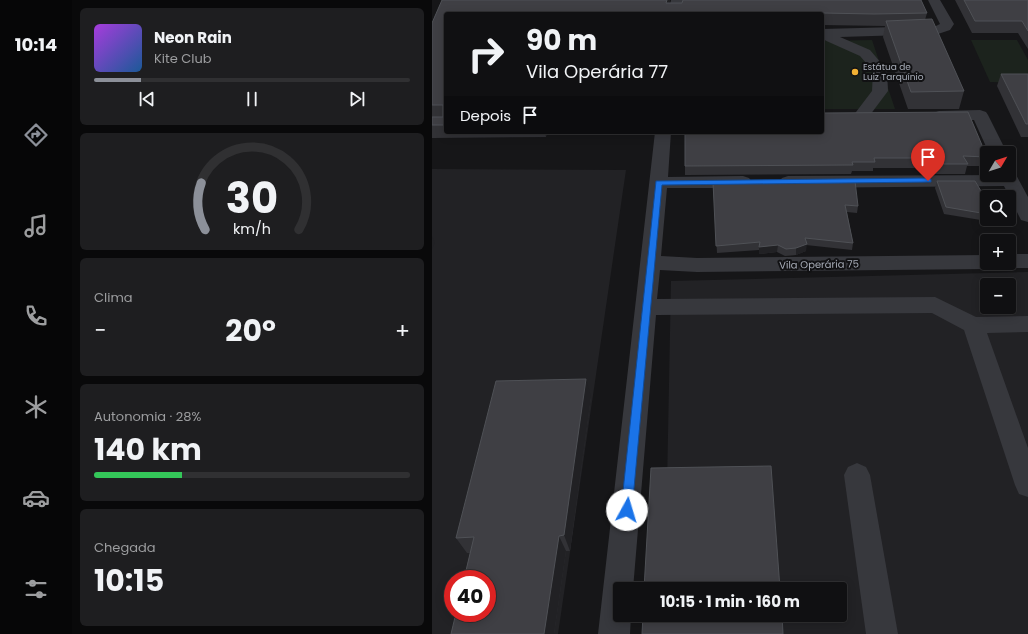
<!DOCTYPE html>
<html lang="pt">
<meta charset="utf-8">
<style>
body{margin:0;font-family:Poppins,sans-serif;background:#1e1e20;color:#f1f3f6;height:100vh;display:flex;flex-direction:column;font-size:15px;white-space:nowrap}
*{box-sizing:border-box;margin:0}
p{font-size:13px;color:#9c9d9f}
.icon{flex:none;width:22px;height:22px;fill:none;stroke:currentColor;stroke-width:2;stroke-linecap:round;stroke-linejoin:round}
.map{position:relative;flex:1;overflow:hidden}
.sheet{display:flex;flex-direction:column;gap:8px;padding:8px;background:#09090a;width:360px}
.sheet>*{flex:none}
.banner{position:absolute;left:12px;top:12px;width:380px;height:122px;border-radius:4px;box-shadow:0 2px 10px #0003,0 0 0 1px #303032;background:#101012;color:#f1f3f6;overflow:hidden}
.needle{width:26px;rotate:51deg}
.tools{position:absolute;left:548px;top:146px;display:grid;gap:8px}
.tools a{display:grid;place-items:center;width:36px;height:36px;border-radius:4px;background:#101012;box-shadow:0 2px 10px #0003,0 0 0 1px #303032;font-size:20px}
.speed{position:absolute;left:12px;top:570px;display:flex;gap:8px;font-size:20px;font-weight:700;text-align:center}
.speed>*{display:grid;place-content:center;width:52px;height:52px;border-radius:50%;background:#101012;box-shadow:0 2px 10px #0003,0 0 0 1px #303032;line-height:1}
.speed .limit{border:6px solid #d22;background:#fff;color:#111}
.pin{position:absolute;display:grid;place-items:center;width:34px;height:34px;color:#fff;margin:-41px -17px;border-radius:50% 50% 50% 0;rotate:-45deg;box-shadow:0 0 4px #0007}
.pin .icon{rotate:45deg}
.me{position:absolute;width:44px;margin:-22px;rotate:6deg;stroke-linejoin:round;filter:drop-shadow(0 0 3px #0008)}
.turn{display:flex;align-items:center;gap:14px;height:84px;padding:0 16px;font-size:18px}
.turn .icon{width:52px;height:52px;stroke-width:2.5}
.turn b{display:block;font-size:28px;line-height:34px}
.then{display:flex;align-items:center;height:38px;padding:0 16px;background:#0003;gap:8px;font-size:15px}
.big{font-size:30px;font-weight:700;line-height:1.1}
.sheet .tile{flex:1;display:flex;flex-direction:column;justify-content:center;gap:6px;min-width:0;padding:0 14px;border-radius:6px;background:#1e1e20}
.sheet .dial{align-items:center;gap:0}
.dial svg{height:104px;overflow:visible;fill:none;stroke:#303032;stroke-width:7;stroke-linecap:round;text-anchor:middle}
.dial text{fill:#f1f3f6;stroke:none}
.song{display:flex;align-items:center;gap:12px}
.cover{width:48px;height:48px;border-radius:6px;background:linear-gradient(135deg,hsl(280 70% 55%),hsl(210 70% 35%))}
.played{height:4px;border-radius:2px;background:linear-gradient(90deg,#8c9099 15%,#303032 15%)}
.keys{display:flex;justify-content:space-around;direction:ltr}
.heat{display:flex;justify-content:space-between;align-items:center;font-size:22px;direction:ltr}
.charge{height:6px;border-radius:3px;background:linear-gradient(90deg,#34c759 28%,#303032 0)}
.trip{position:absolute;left:181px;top:582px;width:234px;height:40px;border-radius:4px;background:#101012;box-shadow:0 2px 10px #0003,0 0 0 1px #303032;font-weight:700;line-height:40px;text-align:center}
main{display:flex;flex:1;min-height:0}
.dock{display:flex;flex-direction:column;width:72px;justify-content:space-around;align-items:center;background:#060607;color:#9c9d9f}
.dock .icon{width:28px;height:28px}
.dock .on{color:#8c9099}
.dock b{font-size:18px;color:#f1f3f6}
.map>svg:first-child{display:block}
.built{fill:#222225;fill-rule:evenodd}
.green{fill:#1c231d}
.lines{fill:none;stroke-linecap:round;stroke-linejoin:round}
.minor{fill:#37383d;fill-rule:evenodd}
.wall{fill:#323236}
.shaded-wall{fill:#212124}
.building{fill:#3f3f44;stroke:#4f5156}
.route{fill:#1a73e8;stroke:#114b97}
.poi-dot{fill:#f2b134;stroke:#111113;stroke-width:1.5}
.labels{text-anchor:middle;stroke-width:4;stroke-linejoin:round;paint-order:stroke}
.far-poi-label{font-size:9px;fill:#a8adb8;stroke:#111113;text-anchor:start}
.street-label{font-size:10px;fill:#a8adb8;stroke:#111113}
</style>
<main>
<nav class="dock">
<b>10:14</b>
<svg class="icon on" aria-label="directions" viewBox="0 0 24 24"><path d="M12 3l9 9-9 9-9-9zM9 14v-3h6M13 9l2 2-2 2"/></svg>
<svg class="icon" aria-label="music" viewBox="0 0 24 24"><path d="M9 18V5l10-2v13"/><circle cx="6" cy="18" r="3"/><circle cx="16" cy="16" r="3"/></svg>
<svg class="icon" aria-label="phone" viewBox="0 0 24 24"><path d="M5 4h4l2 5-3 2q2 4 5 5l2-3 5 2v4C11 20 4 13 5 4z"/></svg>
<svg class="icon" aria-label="climate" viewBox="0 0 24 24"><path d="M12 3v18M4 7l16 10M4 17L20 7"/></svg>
<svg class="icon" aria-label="car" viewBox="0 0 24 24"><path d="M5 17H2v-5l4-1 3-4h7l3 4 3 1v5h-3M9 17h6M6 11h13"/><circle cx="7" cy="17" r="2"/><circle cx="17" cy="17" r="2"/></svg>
<svg class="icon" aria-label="filters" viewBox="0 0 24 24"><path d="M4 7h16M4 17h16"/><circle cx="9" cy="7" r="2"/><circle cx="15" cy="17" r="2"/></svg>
</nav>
<section class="sheet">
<div class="tile">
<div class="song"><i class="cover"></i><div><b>Neon Rain</b><p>Kite Club</p></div></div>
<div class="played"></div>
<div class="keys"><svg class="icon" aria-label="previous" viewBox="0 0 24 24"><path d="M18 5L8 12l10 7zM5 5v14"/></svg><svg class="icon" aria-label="pause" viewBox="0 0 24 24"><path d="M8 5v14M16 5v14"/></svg><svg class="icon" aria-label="next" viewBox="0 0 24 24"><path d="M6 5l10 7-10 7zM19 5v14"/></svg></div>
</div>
<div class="tile dial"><svg viewBox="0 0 100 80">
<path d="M14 69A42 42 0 1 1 86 69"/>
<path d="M14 69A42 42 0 0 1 11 33" stroke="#8c9099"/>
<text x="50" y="56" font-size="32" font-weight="700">30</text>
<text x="50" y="72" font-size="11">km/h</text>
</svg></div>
<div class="tile"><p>Clima</p>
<div class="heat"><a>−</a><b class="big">20°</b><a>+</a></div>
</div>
<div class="tile"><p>Autonomia · 28%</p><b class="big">140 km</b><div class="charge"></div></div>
<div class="tile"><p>Chegada</p><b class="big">10:15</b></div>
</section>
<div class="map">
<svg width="596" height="634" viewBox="0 0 596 634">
<rect width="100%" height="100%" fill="#161618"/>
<g class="built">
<path d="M0,169L194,170L126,634H0ZM21,579H55V613H21Z"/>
<path d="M596,272V634H232V615H408V589H233L239,281ZM555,285H577V307H555Z"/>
</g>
<g class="green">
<path d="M440,40L463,109H390V41Z"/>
<path d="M539,40H585L596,60V83L558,82Z"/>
</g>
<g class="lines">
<g class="minor">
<path d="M239,0H251L250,14H236Z"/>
<path d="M496,0H508L522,24L518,30L506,34L408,37L438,50L455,70L456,91L435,119L429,121L423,119L421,116L440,91L441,71L428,56L390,39V29L504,26L508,24Z"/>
<path d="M548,110L554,112L556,115L575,153H557L542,120L507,121L501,119L499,116L501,113L507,111Z"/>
<path d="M223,132H239L236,177L311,176L317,178L320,182L317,186L311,188H235L229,256L265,258L555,255V263H565L562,267L555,269L265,272L228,270L225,299L503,297L544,317L596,316V332L555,333L596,448V497L587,494L583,485L532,330L500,313L224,315L201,589H188V615H199L198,634H166Z"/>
<path d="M577,170L582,171L596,197V222L589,220L572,186L356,188L350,186L347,182L350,178L356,176L577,175Z"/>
<path d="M577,254H596V268H577L570,266L568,263H577Z"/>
<path d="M425,463L434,467L438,475L466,634H434L412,475L416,467Z"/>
</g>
</g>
<g class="wall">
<path d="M10,0H238L237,3L489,0L495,13L493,20L532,91L527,109H476L451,37L453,26L390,25V14H14V132H115L114,137L0,138V23Z"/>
<path d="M523,0H596V49L586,33H540Z"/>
<path d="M569,74H596V137H589L565,86Z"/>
<path d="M253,132L555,157L552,166H535L533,174H498L496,168H441V171H420L419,174L253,175Z"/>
<path d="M505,181L555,201V219H562L561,222L512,214L503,188Z"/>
<path d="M281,182L426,206L425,213L415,212L421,243L420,250L374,245V251L364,255L353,256L345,252L327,254V250L285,253Z"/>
<path d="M159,397L138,551H134L122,634H19L38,553H35L24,538Z"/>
</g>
<g class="shaded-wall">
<path d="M235,0H238L235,14L234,3Z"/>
<path d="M113,132H115L114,137Z"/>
<path d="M0,236L3,243L0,249Z"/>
<path d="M375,244L374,251L364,255V248Z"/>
<path d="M346,245L345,252L327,254V247Z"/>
<path d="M154,379L159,397L138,551L132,535Z"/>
<path d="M127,536L134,551L122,634H112Z"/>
</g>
<g class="building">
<path d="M10,0H235L234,3H250L251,0H489L495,13L442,14L390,13V15V14H14V125H0V117H11V105H0V23Z"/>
<path d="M532,0H596V31L590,21H543Z"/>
<path d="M500,19L532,91L479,92L454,21Z"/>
<path d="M569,74H596V124H594Z"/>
<path d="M536,112L555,157L531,156L536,164H501L498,158H442L443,162H420L421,165L253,166V132H390V113Z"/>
<path d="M423,181L426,206L413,205L421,243L373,238L375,244L364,248L354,249L346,245L327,247L328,242L284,246L281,182Z"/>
<path d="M505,181H543L555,201V214L514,207Z"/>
<path d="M154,379L132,535L127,536L112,634H19L24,613H55V579H32L42,537L24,538L64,381Z"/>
<path d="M339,466L348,589H212L219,468Z"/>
<path d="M211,615H350L351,634H210Z"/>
</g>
<path class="route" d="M496,178L499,179V182L230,185L200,510L199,513L195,515L191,513L189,510L224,181Z"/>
<circle class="poi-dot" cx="423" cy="72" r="4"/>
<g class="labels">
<g class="far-poi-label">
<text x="431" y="70">Estátua de<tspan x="431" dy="10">Luiz Tarquínio</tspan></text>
</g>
<g class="street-label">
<text transform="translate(387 264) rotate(-1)" y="4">Vila Operária 75</text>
</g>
</g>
</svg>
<div class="tools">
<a><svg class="needle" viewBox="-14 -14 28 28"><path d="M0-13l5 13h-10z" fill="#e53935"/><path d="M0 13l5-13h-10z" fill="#9c9d9f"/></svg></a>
<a><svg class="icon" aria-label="search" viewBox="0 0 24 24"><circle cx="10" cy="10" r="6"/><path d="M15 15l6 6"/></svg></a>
<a>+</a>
<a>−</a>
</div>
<div class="speed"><div class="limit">40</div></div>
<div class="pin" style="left:496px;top:181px;background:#d93025"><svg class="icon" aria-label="arrive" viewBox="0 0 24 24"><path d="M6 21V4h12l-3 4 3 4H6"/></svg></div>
<svg class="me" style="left:195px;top:510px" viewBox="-20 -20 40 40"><circle r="19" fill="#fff"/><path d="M0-13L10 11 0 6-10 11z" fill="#1a73e8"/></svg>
<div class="trip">10:15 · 1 min · 160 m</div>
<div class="banner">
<div class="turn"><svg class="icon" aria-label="right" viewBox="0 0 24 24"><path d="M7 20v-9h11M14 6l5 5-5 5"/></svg><div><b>90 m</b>Vila Operária 77</div></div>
<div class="then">Depois<svg class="icon" aria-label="arrive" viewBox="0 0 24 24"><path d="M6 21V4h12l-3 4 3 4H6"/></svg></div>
</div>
</div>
</main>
